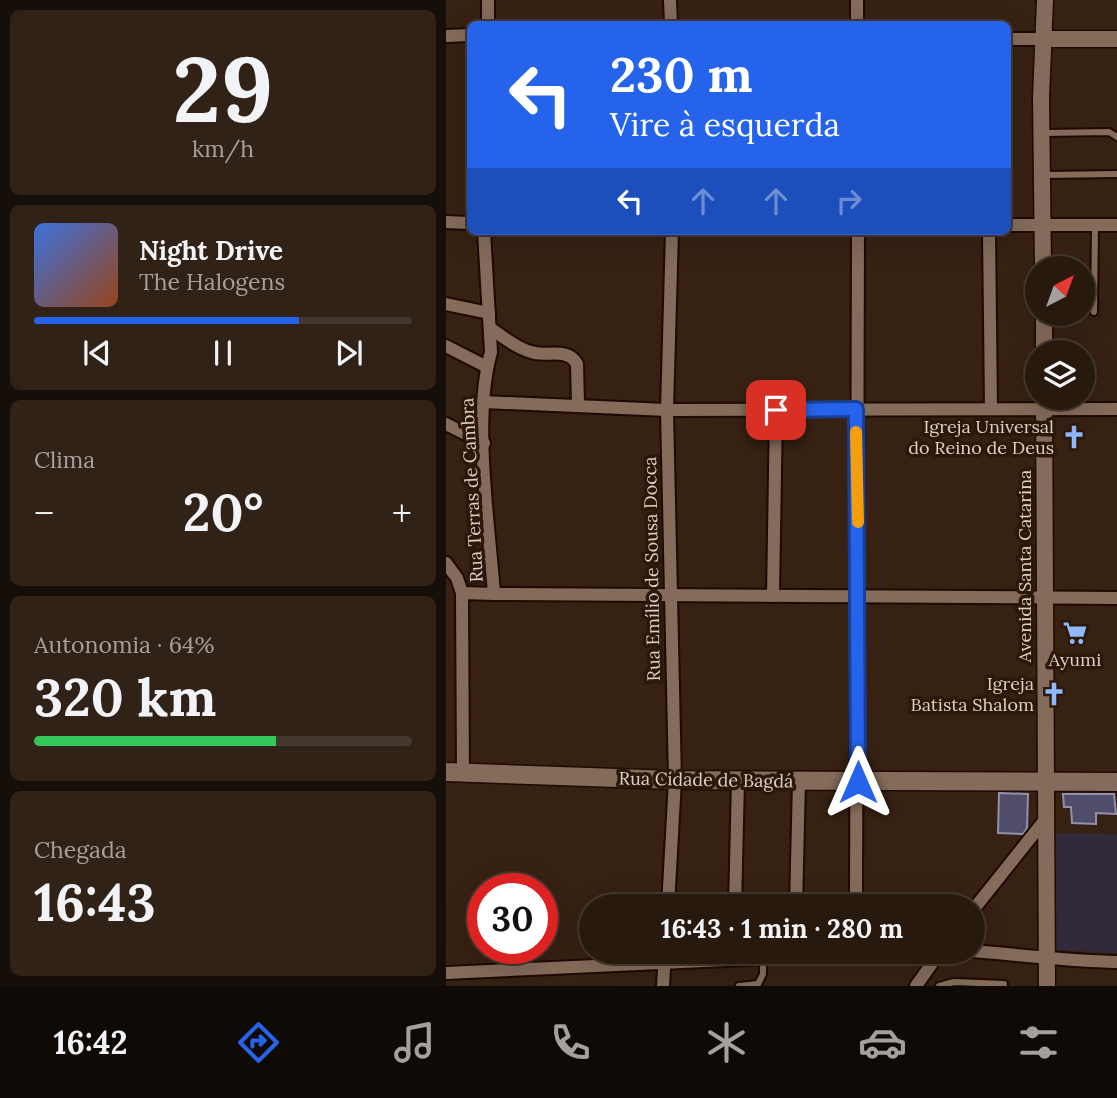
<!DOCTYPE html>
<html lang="pt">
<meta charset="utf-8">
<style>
body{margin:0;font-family:Lora,serif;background:#302217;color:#f1f3f6;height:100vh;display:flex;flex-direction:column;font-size:26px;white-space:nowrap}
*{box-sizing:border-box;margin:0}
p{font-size:23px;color:#a5a09e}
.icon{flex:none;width:38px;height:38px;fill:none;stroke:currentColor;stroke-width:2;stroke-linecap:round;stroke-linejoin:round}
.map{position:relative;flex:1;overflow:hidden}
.drawer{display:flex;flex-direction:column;gap:10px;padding:10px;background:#160e08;width:446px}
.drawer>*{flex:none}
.hud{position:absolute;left:21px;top:21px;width:544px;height:214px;border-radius:10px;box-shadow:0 7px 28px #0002,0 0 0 2px #44382e;background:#2563eb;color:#fff;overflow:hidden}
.needle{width:46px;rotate:41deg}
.controls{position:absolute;left:579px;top:256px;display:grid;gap:14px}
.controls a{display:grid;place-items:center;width:70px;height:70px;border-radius:50%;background:#28190e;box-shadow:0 7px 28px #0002,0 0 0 2px #44382e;font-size:35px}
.speed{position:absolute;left:21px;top:873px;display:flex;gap:14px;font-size:35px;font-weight:700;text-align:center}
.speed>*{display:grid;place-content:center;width:91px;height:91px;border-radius:50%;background:#28190e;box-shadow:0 7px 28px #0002,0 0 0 2px #44382e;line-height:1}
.speed .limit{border:10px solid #d22;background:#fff;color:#111}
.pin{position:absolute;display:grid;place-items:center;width:60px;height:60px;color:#fff;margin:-30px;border-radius:14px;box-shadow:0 4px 10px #0006}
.me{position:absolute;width:77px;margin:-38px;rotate:0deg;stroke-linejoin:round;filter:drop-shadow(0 0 5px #0008)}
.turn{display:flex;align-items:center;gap:24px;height:147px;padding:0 28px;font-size:32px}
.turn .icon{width:91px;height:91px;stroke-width:2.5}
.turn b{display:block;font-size:49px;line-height:60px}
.lanes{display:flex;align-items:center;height:66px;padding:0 28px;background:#0003;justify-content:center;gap:35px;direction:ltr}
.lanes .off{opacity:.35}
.big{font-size:52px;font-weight:700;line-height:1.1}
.drawer .tile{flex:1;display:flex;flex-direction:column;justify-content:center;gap:10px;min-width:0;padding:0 24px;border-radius:10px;background:#302217}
.drawer .dial{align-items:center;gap:0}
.dial b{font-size:91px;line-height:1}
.song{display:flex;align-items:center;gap:21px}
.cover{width:84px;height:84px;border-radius:10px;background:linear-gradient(135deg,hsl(220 70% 55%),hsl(20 70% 35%))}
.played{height:7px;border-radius:4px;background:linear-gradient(90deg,#2563eb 70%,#44382e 70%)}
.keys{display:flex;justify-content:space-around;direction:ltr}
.heat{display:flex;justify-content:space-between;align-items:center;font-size:38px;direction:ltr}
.charge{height:10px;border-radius:5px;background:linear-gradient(90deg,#34c759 64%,#44382e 0)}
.trip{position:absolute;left:133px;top:894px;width:406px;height:70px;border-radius:35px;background:#28190e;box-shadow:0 7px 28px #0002,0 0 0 2px #44382e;font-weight:700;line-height:70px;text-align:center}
.menu{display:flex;height:112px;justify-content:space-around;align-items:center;background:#100a06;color:#a5a09e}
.menu .icon{width:49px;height:49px}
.menu .on{color:#2563eb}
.menu b{font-size:32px;color:#f1f3f6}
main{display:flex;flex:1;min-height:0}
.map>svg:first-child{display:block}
.medical{fill:#322a3a}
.building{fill:#4f4d6a;stroke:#9291ac;stroke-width:2}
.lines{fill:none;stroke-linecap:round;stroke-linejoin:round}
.service-casing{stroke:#1d0a01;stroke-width:10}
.minor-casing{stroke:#1d0a01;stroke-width:16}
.tertiary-casing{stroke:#1d0a01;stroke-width:19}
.secondary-casing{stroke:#1d0a01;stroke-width:21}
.service{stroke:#846b5a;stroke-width:6}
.minor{stroke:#846b5a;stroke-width:12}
.tertiary{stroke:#846b5a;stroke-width:16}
.secondary{stroke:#846b5a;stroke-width:18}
.route-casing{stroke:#184099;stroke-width:18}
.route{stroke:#2563eb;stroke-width:12}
.slow{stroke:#f59e0b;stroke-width:12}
.labels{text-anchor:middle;stroke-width:7;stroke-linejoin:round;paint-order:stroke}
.poi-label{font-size:18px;fill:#ded0c7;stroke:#2c1809;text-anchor:end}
.street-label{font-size:18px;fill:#ded0c7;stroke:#2c1809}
</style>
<main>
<section class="drawer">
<div class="tile dial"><b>29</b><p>km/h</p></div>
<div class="tile">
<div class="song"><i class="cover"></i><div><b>Night Drive</b><p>The Halogens</p></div></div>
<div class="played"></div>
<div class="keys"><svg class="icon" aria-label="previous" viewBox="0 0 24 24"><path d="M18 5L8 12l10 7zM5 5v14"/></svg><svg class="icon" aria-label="pause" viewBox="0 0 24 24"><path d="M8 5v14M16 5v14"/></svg><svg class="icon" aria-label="next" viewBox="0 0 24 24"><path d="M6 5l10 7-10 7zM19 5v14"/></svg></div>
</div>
<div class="tile"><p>Clima</p>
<div class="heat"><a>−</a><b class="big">20°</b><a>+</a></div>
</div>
<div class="tile"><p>Autonomia · 64%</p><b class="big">320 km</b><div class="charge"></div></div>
<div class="tile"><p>Chegada</p><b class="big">16:43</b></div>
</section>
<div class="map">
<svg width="671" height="986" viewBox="0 0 671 986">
<rect width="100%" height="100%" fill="#362113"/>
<path class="medical" d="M606,833L671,834V953L609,950Z"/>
<g class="building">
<path d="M553,793L582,794L581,828L577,834L552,833Z"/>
<path d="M617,794H668L670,814L650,813V824L626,823L625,807H618Z"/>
</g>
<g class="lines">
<g class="service-casing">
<g id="service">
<path d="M597,133L663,132L671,137"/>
<path d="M598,175L671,174"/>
<path d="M648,312L649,225"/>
<path d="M293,986L312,984L317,974V959"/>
<path d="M493,986L508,982L558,984"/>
</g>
</g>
<g class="minor-casing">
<g id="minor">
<path d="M42,0V24"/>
<path d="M224,0L225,24"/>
<path d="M411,0V24"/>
<path d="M0,36L24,35"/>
<path d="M562,39H598"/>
<path d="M0,222L24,223"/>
<path d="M562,225H671"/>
<path d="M543,231L545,409"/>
<path d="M0,304L43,313"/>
<path d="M44,328C57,337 73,350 89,353C104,356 122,348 131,364L132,404"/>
<path d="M0,346L39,366"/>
<path d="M38,402L221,410L671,409"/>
<path d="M0,424L38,443"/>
<path d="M0,563L11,578L16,593"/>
<path d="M48,594L671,598"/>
<path d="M327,596L330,410"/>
<path d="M17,774L16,593L48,594C43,523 26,419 45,352L38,231"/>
<path d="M222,906L229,780L221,410L226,231"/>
<path d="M289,906L292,781"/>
<path d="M350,906L353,781"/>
<path d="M410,906L412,231"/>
<path d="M527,910L598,821"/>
<path d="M527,951C575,955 622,961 671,962"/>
<path d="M0,973L451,952"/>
<path d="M217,986L219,952"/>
<path d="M470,986L494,952"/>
</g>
</g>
<g class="tertiary-casing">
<g id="tertiary">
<path d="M598,39H671"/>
<path d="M597,268L595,98L599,0"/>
<path d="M598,313V352"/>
<path d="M598,397L601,986"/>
</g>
</g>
<g class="secondary-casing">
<path id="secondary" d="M0,772L229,780L671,782"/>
</g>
<use href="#service" class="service"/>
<use href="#minor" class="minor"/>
<use href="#tertiary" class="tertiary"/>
<use href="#secondary" class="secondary"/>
</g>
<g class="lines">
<g class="route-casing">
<path id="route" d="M330,410L410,409L412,782"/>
</g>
<use href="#route" class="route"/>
<path class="slow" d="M410,432L412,522"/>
</g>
<defs>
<g id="church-bare" transform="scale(1.89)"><path d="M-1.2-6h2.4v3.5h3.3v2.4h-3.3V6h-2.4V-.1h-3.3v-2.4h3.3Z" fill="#8fb8fd" stroke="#2c1809" stroke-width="2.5" paint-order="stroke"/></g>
<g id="supermarket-bare" transform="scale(1.89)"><path d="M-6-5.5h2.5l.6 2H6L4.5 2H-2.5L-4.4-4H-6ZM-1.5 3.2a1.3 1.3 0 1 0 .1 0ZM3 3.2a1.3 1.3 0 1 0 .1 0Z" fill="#8fb8fd" stroke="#2c1809" stroke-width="2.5" paint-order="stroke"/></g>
</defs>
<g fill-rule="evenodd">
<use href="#church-bare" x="628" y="437"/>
<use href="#supermarket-bare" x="629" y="633"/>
<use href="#church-bare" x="608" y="694"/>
</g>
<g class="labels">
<g class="poi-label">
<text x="608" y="433">Igreja Universal<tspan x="608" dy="21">do Reino de Deus</tspan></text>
<text x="629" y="666" text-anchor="middle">Ayumi</text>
<text x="588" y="690">Igreja<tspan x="588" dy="21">Batista Shalom</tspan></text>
</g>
<g class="street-label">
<text transform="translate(26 490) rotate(-93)" y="6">Rua Terras de Cambra</text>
<text transform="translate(579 566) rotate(-90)" y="6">Avenida Santa Catarina</text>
<text transform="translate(206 569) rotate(-91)" y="6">Rua Emílio de Sousa Docca</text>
<text transform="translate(260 780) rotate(1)" y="6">Rua Cidade de Bagdá</text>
</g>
</g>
</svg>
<div class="controls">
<a><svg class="needle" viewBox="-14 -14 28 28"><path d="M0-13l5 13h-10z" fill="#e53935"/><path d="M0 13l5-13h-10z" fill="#a5a09e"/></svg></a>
<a><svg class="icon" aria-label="layers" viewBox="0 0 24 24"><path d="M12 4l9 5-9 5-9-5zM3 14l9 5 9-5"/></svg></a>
</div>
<div class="speed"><div class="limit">30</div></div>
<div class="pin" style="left:330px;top:410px;background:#d93025"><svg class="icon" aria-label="arrive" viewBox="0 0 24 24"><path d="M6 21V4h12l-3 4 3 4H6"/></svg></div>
<svg class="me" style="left:412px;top:782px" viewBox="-20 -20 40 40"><path d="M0-17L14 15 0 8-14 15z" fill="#2563eb" stroke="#fff" stroke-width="4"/></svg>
<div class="trip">16:43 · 1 min · 280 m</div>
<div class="hud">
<div class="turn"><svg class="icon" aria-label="left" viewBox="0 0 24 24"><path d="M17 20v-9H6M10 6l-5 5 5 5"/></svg><div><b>230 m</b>Vire à esquerda</div></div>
<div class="lanes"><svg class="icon" aria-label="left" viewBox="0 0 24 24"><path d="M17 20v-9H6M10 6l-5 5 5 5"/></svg><svg class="icon off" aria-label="ahead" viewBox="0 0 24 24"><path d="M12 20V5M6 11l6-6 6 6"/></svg><svg class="icon off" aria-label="ahead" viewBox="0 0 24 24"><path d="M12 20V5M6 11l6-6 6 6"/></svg><svg class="icon off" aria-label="right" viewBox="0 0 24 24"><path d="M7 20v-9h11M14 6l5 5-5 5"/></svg></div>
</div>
</div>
</main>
<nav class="menu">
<b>16:42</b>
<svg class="icon on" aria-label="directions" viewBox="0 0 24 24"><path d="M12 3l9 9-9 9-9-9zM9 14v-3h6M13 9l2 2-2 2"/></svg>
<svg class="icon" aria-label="music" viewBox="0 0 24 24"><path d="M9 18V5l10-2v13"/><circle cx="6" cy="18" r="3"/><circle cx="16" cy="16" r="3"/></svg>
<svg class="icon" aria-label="phone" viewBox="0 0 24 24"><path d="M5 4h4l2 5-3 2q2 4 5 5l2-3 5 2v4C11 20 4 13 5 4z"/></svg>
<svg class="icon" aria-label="climate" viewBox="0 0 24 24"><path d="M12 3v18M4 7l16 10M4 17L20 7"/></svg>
<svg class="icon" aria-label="car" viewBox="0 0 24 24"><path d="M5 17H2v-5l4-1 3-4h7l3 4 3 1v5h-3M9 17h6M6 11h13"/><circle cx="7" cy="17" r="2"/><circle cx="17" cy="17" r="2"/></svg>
<svg class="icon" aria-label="filters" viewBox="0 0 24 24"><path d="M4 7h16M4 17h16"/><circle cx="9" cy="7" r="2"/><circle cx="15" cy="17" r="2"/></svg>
</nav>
